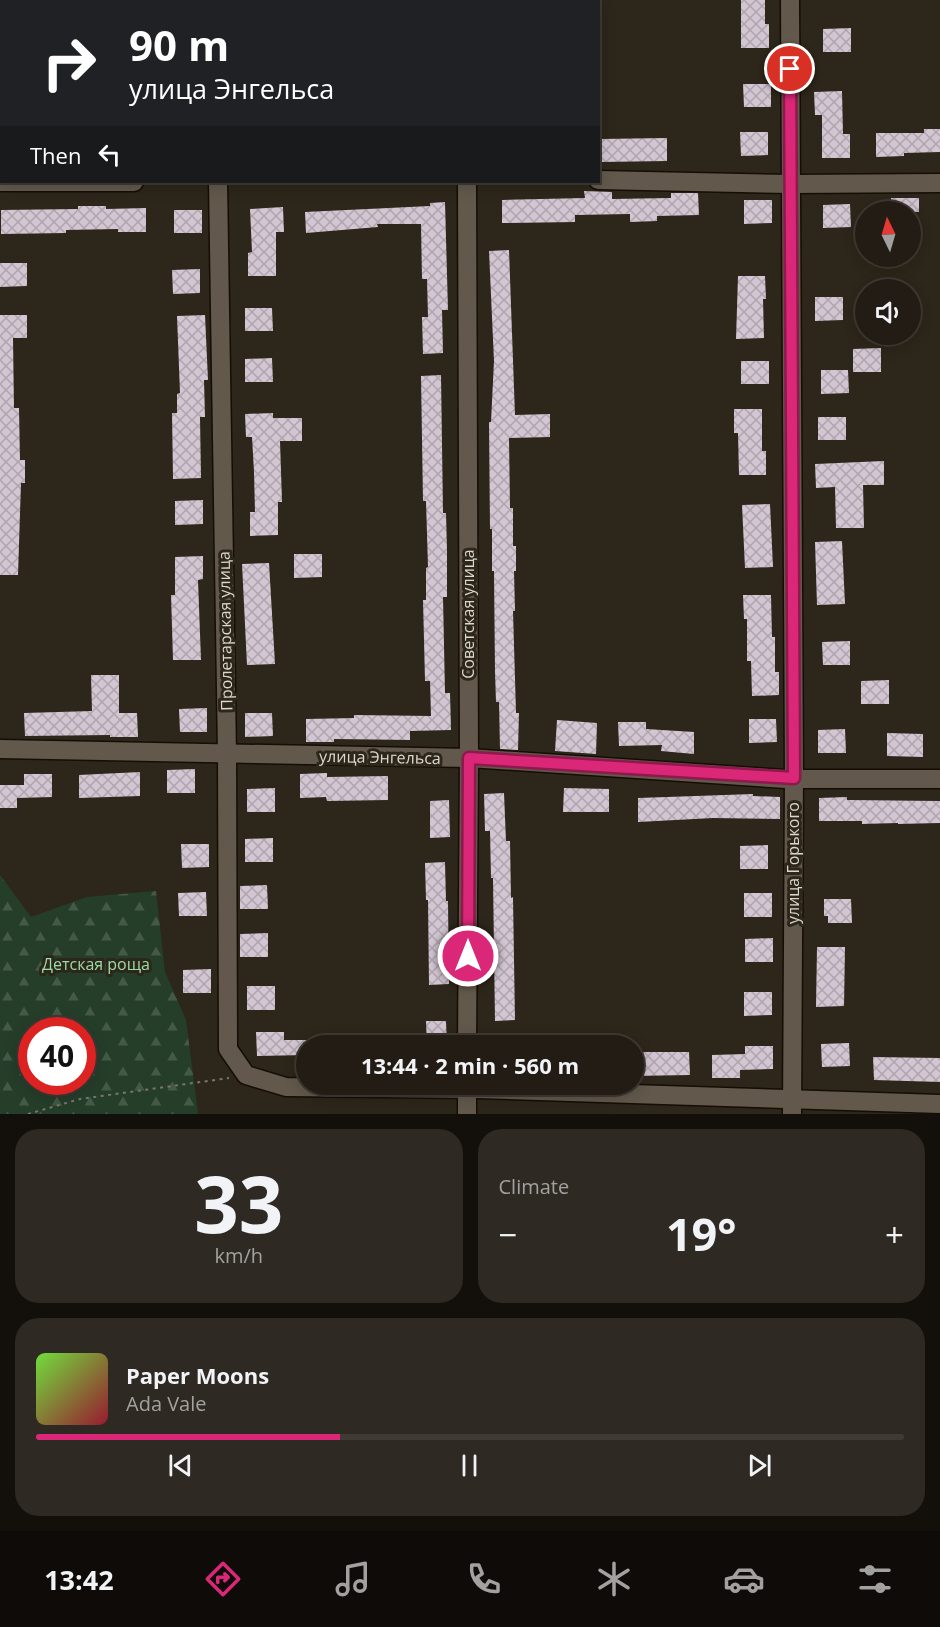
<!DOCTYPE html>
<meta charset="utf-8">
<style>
body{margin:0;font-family:"Open Sans",sans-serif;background:#2e2922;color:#f1f3f6;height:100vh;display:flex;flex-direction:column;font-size:22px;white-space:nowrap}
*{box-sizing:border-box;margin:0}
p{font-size:20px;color:#a2a1a0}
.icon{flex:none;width:33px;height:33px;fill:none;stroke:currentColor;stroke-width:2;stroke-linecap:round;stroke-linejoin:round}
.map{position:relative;height:1114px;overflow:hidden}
.details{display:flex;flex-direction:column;gap:15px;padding:15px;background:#130f0b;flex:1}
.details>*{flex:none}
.hud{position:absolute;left:0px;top:0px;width:600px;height:183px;box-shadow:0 3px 15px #0003,0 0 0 2px #3f3a34;background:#202124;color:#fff;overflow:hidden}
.needle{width:39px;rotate:355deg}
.controls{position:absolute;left:855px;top:201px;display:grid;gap:12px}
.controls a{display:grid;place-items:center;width:66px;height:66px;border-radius:50%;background:#221c14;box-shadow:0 3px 15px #0003,0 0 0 2px #3f3a34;font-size:30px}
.speed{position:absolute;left:18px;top:1017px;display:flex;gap:12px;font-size:30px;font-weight:700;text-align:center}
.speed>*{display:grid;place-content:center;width:78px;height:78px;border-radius:50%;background:#221c14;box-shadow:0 3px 15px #0003,0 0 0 2px #3f3a34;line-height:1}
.speed .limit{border:9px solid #d22;background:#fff;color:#111}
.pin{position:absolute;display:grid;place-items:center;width:51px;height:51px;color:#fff;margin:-26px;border:3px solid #fff;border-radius:50%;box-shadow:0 2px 6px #0007}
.me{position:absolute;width:66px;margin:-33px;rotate:0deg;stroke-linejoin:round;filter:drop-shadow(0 0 4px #0008)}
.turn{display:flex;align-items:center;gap:21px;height:126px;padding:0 30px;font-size:27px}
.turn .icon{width:78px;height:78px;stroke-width:2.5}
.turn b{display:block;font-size:42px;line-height:51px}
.then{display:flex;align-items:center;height:57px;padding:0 30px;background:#0003;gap:12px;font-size:22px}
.big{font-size:45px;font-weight:700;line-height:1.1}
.details .card{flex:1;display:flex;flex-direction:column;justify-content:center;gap:9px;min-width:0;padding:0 21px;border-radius:24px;background:#2e2922}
.details .dial{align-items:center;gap:0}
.dial b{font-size:78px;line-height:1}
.song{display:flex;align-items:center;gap:18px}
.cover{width:72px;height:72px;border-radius:9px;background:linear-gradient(135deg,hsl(100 70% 55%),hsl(350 70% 35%))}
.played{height:6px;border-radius:3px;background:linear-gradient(90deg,#db2777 35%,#3f3a34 35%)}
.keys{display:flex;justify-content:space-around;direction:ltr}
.heat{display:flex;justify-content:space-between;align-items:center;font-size:33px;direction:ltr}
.details .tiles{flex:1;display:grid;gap:15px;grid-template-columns:1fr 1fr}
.card:last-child{grid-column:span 2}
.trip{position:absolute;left:296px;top:1035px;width:348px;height:60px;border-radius:30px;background:#221c14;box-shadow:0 3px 15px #0003,0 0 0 2px #3f3a34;font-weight:700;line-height:60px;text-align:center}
.dock{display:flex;height:96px;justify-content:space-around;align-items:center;background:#0e0b08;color:#a2a1a0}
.dock .icon{width:42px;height:42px}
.dock .selected{color:#db2777}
.dock b{font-size:27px;color:#f1f3f6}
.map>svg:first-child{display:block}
.forest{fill:url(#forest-firs);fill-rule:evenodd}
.building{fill:url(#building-cross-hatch)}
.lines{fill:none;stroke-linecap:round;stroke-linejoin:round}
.minor-casing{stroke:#160e05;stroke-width:21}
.path{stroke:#7b756b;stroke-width:2;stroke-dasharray:3 4.5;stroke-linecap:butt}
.minor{stroke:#62594c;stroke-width:18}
.route-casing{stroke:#8e194d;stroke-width:15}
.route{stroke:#db2777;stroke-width:10}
.labels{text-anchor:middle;stroke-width:6;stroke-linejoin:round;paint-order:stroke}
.street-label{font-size:16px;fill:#dcd7cf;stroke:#2d261a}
.park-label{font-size:16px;fill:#9adca6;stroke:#2d261a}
</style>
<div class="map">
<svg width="940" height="1114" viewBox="0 0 940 1114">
<defs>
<pattern id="forest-firs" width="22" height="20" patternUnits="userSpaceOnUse" patternTransform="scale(1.5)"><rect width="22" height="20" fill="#253e2a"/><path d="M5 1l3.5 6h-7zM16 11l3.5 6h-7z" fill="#445948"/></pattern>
<pattern id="building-cross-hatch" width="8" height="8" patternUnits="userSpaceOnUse" patternTransform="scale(1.5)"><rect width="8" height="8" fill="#d3c6d3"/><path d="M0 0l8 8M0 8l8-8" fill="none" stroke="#afa4ae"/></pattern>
</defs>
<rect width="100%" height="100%" fill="#2d261a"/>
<path class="forest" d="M0,875L31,917L87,897L156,891L165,972L186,1020L198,1114H0ZM32,1030H82V1082H32Z"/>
<g class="building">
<path d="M741,0H765V24H769V48H741Z"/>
<path d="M851,28V52H823V29Z"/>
<path d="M743,84H771V107H744Z"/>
<path d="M842,91L843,134H850V158H822V115H815L814,92Z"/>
<path d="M924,129H940V152L904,153V156L876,157V133H924Z"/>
<path d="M740,132H768V155L741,156Z"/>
<path d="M667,138V161L600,162V139Z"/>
<path d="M584,191L612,192V199L671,198V193H698L699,215L657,216V221L630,222V214L575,215V222L502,223V200L585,198Z"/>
<rect x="891" y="198" width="28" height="14"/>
<path d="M744,200H772V223L744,224Z"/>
<path d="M445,202L448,310H442L443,353L423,354L422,317H428L427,279H422L421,224H377L378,227L306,233L305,212L430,206V203Z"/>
<path d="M850,204L851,227L823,228V205Z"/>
<path d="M78,206H106V209L146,208V232H118V229L66,230V233L1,234V210L78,209Z"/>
<path d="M283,207L284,232H276V276H248V253L252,252L250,209Z"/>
<rect x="174" y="210" width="28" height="23"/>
<path d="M509,250L515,415L550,414V437L509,438L510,508H513V546H516V571H514L515,611H513L516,713H519L518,750L500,749L499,702H496L495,672L494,571H492V529H490L489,422H491L494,361L489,251Z"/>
<path d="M0,263H27V286L0,287Z"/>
<path d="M200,269V293L173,294L172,270Z"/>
<path d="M738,276H765L766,299H763L764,338L736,339Z"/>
<path d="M815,297H843V320L815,321Z"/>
<path d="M245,308H272L273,331H245Z"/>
<path d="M0,315H27V338H13L14,408H19L20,460H25V483H21L18,575H0Z"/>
<path d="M205,315L208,380H204L205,417H200L201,478L173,479L172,413H177V394L180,393L177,316Z"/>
<path d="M881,348V372H853V349Z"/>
<path d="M272,358L273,382H245V359Z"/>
<rect x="741" y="361" width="28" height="23"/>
<path d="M821,370H848L849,393L821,394Z"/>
<path d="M441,375L443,513H446L447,550V597H443L445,693H450L451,730L410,731V740L334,739V742H306V719L354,718V715L431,716L430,681H425L423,600H426V568L428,567L426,501H423L421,376Z"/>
<path d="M734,409H762V451H766V475H739L738,433H734Z"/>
<path d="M273,413V418H302V441H280L282,502H278V535L250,536V512H255L254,472L252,437H246L245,414Z"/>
<rect x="818" y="417" width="28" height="23"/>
<path d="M884,461V485H863L864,528H836L835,487L816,488L815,464Z"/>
<path d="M203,500V524L175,525V501Z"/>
<path d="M770,504L773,567L745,568L742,505Z"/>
<path d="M842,541L845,604L817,605L815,542Z"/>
<path d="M294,554H322V577L294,578Z"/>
<path d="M203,556V579L198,580L201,660H173L171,595H175V557Z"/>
<path d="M269,563L275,664L247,665L242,564Z"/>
<path d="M743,595H771L772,637H775V672H779V695L752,696L751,661H747V619H744Z"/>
<path d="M850,641V665H823L822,642Z"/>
<path d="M91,675H119V713H137L138,737H110V735L25,736L24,713L92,711Z"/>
<path d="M889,680V704H861V681Z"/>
<path d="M207,708V732H180L179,709Z"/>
<path d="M245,713H272L273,736L245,737Z"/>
<path d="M749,719H776L777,742L749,743Z"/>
<path d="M557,720L597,723L596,754L555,751Z"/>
<path d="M618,722H646V729L694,732V754L661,751L662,745L619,746Z"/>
<path d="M845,729L846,753H818V730Z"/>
<path d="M887,733L923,734V757L887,756Z"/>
<path d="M195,769V793H167V770Z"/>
<path d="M140,772V796L79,798V775Z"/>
<path d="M327,773V777L388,776V800L327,801L326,797L300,798V774Z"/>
<path d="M24,774H52V797L17,798V808H0V785H24Z"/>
<path d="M275,788V812H247V789Z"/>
<path d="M564,788L609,789V812H563Z"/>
<path d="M504,793L506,841H510L511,898L513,897L515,1020L495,1021L493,878H491L490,831H485L484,794Z"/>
<path d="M753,794V796L780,797V819L713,818L638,822V798Z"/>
<path d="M847,797V800L940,801V823L898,824V823L862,824V821H819V798Z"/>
<path d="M449,800L450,837L430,838V801Z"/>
<path d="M273,838V862H245V839Z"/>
<path d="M181,844H209V867L182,868Z"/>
<path d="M768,845V869H740V846Z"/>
<path d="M445,862L446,901H448L449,984L429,985L428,900H426L425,863Z"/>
<path d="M267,885L268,909H240V886Z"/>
<path d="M206,892L207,916H179L178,893Z"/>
<rect x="744" y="893" width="28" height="24"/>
<path d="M824,899H851L852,923H828V916H824Z"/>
<path d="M268,933V957H240V934Z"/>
<path d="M773,938V962H745V939Z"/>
<path d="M817,947H845L844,1006L816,1007Z"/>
<path d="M211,969V993H183V970Z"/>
<rect x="247" y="986" width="28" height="24"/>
<path d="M744,992H772V1015L744,1016Z"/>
<path d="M426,1021H446L447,1046H427Z"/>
<path d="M256,1032H284V1040H306V1055L257,1056Z"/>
<rect x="354" y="1033" width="28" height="13"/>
<path d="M849,1043L850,1066L822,1067L821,1044Z"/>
<path d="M745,1046H773V1069L740,1070V1078H712V1055L745,1054Z"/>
<path d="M633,1052H689L690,1075L633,1076Z"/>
<path d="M873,1057L940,1058V1082L874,1080Z"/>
</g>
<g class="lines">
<g class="minor-casing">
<g id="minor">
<path d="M215,0V2"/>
<path d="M464,0V2"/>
<path d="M790,0L794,778L792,1114"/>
<path d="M598,180L791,184L940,183"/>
<path d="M0,182H134"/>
<path d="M218,182L227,754L228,1049L246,1075L286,1087L480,1089L940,1104"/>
<path d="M467,182L469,758L467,1046"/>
<path d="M0,749L469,758L786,779H940"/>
<path d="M467,1084V1114"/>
</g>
</g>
<path class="path" d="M28,1114L80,1099L229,1078"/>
<use href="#minor" class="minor"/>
</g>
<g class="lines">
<g class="route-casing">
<path id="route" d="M468,956L469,758L794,778L790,69"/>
</g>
<use href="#route" class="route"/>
</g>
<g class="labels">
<g class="street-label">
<text transform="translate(468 614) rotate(-90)" y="6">Советская улица</text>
<text transform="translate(225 631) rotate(-91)" y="6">Пролетарская улица</text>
<text transform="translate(380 757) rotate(1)" y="6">улица Энгельса</text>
<text transform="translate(793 863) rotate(-90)" y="6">улица Горького</text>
</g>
<g class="park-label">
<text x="96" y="970">Детская роща</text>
</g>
</g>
</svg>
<div class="controls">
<a><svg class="needle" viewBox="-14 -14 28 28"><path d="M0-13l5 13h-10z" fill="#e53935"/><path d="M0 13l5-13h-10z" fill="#a2a1a0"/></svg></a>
<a><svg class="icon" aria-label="sound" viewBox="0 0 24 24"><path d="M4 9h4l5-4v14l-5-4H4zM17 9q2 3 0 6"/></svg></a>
</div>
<div class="speed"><div class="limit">40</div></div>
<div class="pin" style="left:790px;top:69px;background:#d93025"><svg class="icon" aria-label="arrive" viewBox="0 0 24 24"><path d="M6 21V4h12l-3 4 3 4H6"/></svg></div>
<svg class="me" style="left:468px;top:956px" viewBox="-20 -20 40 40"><circle r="17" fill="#db2777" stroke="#fff" stroke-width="3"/><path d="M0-11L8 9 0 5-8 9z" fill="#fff"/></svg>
<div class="trip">13:44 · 2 min · 560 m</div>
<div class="hud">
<div class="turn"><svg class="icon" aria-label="right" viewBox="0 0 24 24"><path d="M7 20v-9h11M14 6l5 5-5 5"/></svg><div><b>90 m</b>улица Энгельса</div></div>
<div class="then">Then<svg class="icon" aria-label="left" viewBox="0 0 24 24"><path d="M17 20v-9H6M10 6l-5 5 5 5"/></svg></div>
</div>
</div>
<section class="details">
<div class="tiles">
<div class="card dial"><b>33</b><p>km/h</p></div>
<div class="card"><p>Climate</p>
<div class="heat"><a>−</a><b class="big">19°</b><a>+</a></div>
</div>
<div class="card">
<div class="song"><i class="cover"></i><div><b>Paper Moons</b><p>Ada Vale</p></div></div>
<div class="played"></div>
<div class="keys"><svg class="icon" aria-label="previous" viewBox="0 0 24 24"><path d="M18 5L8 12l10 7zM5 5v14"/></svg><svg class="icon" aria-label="pause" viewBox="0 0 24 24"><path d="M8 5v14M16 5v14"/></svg><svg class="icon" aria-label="next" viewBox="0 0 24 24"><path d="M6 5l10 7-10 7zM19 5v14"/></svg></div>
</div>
</div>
</section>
<nav class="dock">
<b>13:42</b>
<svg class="icon selected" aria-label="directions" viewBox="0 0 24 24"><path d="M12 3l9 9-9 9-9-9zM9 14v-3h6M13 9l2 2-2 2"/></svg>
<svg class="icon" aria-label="music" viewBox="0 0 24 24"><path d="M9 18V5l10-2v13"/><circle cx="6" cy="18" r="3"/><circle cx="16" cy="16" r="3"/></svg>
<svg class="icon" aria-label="phone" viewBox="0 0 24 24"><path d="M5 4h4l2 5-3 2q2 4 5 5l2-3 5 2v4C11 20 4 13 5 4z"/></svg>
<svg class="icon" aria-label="climate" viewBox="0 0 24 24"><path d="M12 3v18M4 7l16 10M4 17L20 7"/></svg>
<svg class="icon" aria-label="car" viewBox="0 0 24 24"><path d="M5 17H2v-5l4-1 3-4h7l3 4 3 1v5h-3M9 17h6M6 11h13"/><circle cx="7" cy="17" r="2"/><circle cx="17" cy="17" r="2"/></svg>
<svg class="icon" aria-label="filters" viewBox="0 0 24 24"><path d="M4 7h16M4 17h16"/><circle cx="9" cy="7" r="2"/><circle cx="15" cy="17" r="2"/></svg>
</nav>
